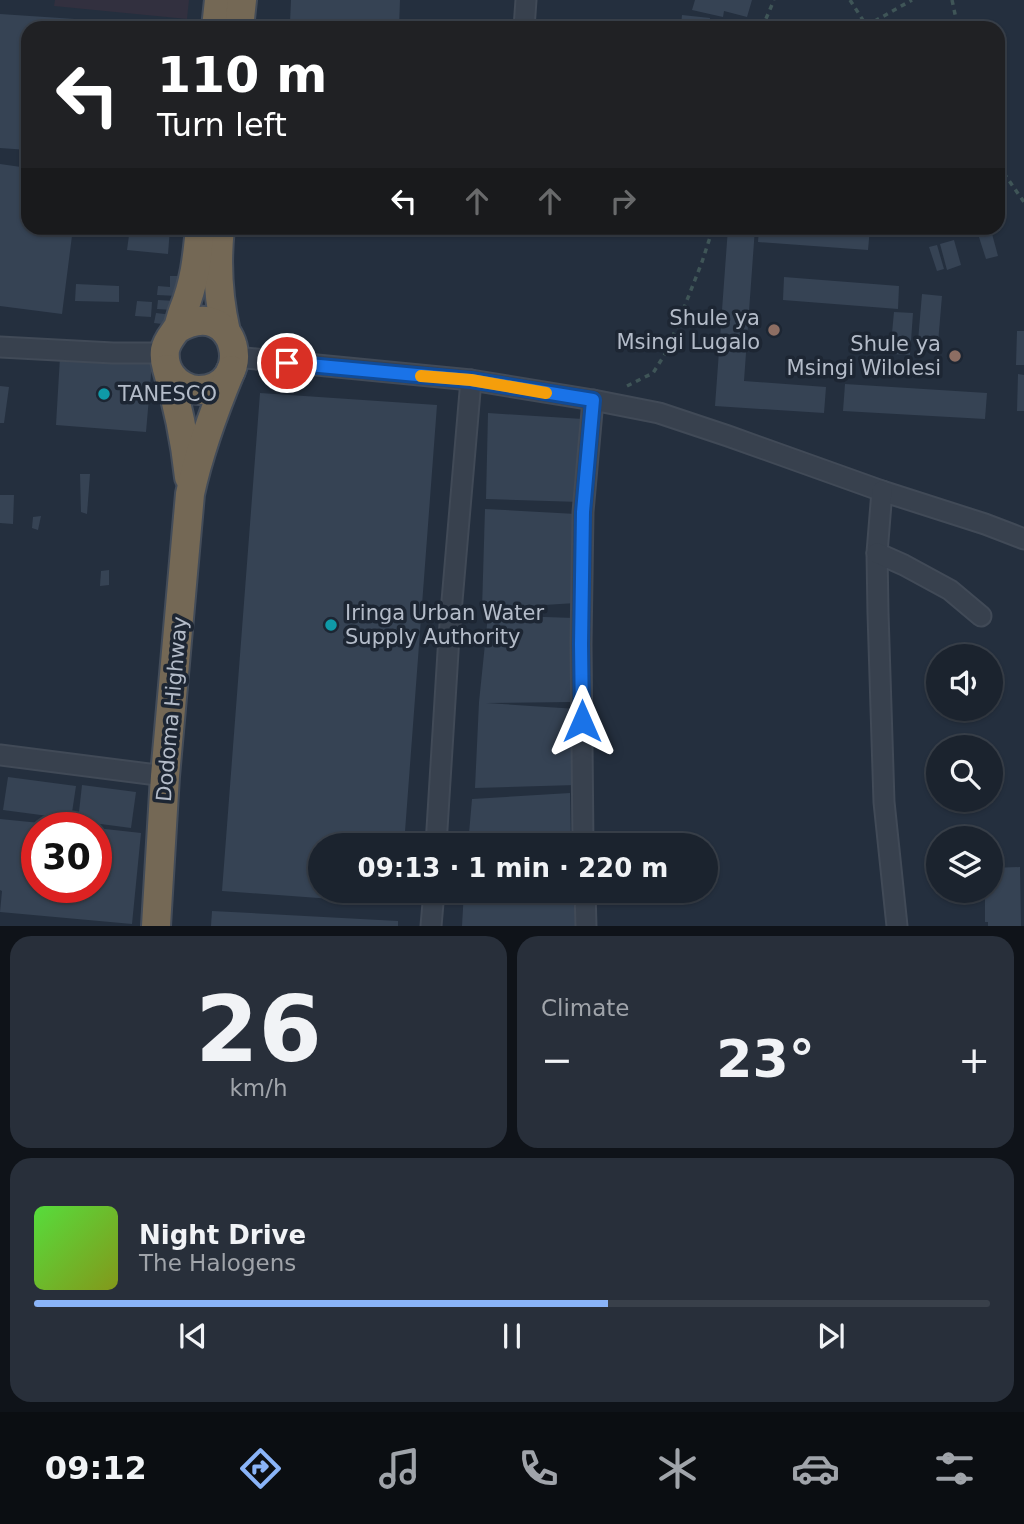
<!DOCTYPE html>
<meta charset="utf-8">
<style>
body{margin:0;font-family:"DejaVu Sans",sans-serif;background:#282f3a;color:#f1f3f6;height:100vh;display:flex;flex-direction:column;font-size:26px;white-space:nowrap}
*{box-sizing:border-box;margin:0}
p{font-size:23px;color:#a0a4aa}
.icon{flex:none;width:38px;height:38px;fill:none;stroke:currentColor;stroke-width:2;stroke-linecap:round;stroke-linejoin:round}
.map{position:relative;height:926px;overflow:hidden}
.drawer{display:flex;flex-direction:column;gap:10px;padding:10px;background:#0f1319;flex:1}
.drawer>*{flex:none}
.guide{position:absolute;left:21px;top:21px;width:984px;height:214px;border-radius:21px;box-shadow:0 2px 5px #0004,0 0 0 2px #39404a;background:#202124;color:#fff;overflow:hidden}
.controls{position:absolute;left:926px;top:644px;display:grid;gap:14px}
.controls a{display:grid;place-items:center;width:77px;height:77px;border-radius:50%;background:#1b232e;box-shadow:0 2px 5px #0004,0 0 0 2px #39404a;font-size:35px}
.speed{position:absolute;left:21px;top:812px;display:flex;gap:14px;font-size:35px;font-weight:700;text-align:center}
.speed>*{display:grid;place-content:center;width:91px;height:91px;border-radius:50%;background:#1b232e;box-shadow:0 2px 5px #0004,0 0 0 2px #39404a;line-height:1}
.speed .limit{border:10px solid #d22;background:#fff;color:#111}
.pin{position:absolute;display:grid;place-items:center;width:60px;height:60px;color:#fff;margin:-30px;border:4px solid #fff;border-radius:50%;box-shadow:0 2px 7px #0007}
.me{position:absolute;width:77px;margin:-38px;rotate:0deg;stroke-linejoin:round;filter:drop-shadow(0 0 5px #0008)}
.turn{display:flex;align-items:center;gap:24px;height:147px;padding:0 21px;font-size:32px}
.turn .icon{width:91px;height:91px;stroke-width:2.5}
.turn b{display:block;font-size:49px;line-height:60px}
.lanes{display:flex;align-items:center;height:66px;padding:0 21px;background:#0003;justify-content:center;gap:35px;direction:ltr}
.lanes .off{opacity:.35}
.big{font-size:52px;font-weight:800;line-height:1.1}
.drawer .card{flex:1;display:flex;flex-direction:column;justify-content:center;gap:10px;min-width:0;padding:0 24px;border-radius:21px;background:#282f3a}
.drawer .dial{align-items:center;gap:0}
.dial b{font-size:91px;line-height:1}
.song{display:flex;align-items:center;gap:21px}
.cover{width:84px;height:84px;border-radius:10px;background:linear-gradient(135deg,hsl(110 70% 55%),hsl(70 70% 35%))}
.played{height:7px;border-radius:4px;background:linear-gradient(90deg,#8ab4f8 60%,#39404a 60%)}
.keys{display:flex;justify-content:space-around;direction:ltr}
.heat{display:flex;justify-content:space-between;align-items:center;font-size:38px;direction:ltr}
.drawer .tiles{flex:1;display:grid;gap:10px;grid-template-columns:1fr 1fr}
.card:last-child{grid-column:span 2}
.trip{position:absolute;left:308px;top:833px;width:410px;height:70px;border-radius:35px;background:#1b232e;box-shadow:0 2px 5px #0004,0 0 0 2px #39404a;font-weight:800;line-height:70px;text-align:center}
.tabs{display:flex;height:112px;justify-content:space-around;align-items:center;background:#0b0e12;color:#a0a4aa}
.tabs .icon{width:49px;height:49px}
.tabs .on{color:#8ab4f8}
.tabs b{font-size:32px;color:#f1f3f6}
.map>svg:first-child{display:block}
.medical{fill:#32303f}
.building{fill:#364354}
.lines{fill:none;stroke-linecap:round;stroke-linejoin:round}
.minor-casing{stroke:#414a57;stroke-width:23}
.highway-casing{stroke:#434c59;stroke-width:32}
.path{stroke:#3f5557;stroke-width:3.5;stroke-dasharray:5 5;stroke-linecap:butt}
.minor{stroke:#38414e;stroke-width:19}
.highway{stroke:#746855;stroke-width:28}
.route-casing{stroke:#114b97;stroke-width:18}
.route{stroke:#1a73e8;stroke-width:12}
.slow{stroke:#f59e0b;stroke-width:12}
.education-dot{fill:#8d6e63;stroke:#1d2633;stroke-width:2.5}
.culture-dot{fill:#0f9aa8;stroke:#1d2633;stroke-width:2.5}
.labels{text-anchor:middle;stroke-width:7;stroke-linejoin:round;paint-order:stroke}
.poi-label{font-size:21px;fill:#b4bcc9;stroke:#1d2633;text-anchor:end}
.street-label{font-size:21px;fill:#b4bcc9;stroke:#1d2633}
</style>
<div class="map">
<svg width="1024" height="926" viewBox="0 0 1024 926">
<rect width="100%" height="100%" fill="#242f3e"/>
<path class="medical" d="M55,0H189L187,19L54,6Z"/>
<g class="building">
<path d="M291,0H400L399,28L290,23Z"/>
<path d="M695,0H752L747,17L724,11L723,17L692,10Z"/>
<path d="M0,14L180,26V28H28V150L0,148Z"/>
<path d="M682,15L710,18L709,28H678L681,25Z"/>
<path d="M0,164L28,168V228H73L62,314L0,306Z"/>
<path d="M130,228H170L168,254L127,250Z"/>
<path d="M728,228H755L744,381L826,387L824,413L715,406Z"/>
<path d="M759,228H870L868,250L758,242Z"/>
<path d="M991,230L998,256L986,259L978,234Z"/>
<path d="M954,240L961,265L947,270L940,244Z"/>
<path d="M937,245L944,269L937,271L929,247Z"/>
<path d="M170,276H179L178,296L157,295L158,286L170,287Z"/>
<path d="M784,277L899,286L898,309L783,300Z"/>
<path d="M76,284L119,286V302L75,301Z"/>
<path d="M922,294L942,296L938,343L918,341Z"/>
<path d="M158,300L175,301L174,310L157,309Z"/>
<path d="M137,301L152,302L151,317L135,316Z"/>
<path d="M894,312L913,313L910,355L890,354Z"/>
<path d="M156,313L173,315L170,325L154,323Z"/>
<path d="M1017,331H1024V365H1016Z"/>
<path d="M60,357L152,363L146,432L56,425Z"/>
<path d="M1018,374L1024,375V411H1017Z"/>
<path d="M845,384L987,393L985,419L843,411Z"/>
<path d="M0,386L9,387L4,423H0Z"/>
<path d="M260,393L437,405L404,845H320V891H401L400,904L222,891Z"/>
<path d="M488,413L583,419L580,502L486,499Z"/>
<path d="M80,474H90L87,514L81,512Z"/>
<path d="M0,495H14L13,524L0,523Z"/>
<path d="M485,509L576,514V603L482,609Z"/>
<path d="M41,516L38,530L32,528L33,517Z"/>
<path d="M109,570V585L100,586L101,571Z"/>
<path d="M488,615L574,618L573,702L486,703L577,709L576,785L475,788L479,702Z"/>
<path d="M8,777L76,786L71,819L3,810Z"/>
<path d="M82,785L136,792L131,828L78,821Z"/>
<path d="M570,793L571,845H468L472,799Z"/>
<path d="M0,819L70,826V828H37V887H96V828L141,833L132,924L0,912L2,891L0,890Z"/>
<path d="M1020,867L1021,926H988V922H985V897H988V891H990V868Z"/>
<path d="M464,891H577L578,926H462Z"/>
<path d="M212,911L398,921V926H211Z"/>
</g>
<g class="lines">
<g class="minor-casing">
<g id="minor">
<path d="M524,28L526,0"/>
<path d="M0,347L113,353H165"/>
<path d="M235,357L471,380L593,400L659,413L728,436L882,491L985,524L1024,539"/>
<path d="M882,491L877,553L878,613L884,802L897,926"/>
<path d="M877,553L904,565L950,590L981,616"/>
<path d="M0,755L165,776"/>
<path d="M436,845L449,636L471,380"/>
<path d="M583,845L581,644L583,512L593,400"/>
<path d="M585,891L586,926"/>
<path d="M431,926L434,891"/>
</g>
</g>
<g class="highway-casing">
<g id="highway">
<path d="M216,28L219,0"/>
<path d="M239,28L242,0"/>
<path d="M220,228C216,264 218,297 226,332"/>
<path d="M177,329C238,293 257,389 199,390C189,390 177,384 171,375C166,368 164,359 165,350C167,340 173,335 178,327C180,322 181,316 183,311C195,281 197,259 200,228"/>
<path d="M167,369C178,405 185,440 189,477"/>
<path d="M156,926L165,776L190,494C199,451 214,411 231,370"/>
</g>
</g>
<g class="path">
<path d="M850,0L868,28"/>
<path d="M952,0L958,28"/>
<path d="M866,26L912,0"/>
<path d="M762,28L774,0"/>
<path d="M998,165L1024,202"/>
<path d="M627,386L653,373L667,351L702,262L713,228"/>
</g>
<use href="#minor" class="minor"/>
<use href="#highway" class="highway"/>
</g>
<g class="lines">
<g class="route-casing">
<path id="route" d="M287,363L471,380L593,400L583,512L581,644L582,721"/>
</g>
<use href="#route" class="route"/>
<path class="slow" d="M421,376L471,380L546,393"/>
</g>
<g class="education-dot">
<circle cx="774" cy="330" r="7"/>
<circle cx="955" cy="356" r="7"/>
</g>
<g class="culture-dot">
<circle cx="104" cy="394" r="7"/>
<circle cx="331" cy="625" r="7"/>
</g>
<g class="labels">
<g class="poi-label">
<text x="760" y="325">Shule ya<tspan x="760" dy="24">Msingi Lugalo</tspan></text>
<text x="941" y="351">Shule ya<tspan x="941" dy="24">Msingi Wilolesi</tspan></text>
<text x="118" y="401" text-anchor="start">TANESCO</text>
<text x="345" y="620" text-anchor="start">Iringa Urban Water<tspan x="345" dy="24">Supply Authority</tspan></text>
</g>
<g class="street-label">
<text transform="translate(172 709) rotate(-85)" y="7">Dodoma Highway</text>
</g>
</g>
</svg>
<div class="controls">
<a><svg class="icon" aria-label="sound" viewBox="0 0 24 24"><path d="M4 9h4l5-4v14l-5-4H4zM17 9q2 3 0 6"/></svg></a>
<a><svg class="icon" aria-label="search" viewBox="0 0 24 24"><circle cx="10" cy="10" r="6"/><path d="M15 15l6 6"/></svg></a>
<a><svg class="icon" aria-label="layers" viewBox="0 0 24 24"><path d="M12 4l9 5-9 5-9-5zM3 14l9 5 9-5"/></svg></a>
</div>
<div class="speed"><div class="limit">30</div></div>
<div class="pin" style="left:287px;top:363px;background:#d93025"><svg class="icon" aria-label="arrive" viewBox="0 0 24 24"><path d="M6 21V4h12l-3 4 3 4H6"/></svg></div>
<svg class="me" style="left:582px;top:721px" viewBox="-20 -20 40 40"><path d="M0-17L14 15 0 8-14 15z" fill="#1a73e8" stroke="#fff" stroke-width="4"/></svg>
<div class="trip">09:13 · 1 min · 220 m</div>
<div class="guide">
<div class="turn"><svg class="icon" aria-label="left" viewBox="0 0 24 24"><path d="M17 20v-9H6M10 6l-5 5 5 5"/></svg><div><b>110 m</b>Turn left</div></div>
<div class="lanes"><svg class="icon" aria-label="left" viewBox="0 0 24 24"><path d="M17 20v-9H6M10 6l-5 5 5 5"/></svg><svg class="icon off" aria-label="ahead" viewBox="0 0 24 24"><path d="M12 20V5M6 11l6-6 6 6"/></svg><svg class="icon off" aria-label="ahead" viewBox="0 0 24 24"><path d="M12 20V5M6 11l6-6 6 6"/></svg><svg class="icon off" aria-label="right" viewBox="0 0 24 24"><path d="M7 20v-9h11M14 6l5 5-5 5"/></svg></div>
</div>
</div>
<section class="drawer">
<div class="tiles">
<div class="card dial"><b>26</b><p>km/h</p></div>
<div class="card"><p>Climate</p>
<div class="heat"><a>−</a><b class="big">23°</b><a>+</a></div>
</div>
<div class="card">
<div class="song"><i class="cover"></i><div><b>Night Drive</b><p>The Halogens</p></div></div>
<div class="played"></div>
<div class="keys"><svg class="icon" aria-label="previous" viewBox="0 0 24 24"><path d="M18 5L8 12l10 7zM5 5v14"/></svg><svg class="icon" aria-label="pause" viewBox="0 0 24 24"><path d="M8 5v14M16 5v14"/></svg><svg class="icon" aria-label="next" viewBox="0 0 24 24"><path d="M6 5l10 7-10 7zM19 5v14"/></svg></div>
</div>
</div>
</section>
<nav class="tabs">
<b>09:12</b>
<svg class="icon on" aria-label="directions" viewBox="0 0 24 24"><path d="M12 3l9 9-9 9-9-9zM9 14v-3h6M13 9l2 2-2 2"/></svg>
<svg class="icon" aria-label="music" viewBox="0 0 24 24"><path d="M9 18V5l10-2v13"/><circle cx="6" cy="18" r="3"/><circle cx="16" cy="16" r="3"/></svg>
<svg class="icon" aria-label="phone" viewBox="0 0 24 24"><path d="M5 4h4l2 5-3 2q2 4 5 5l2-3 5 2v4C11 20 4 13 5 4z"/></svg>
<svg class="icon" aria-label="climate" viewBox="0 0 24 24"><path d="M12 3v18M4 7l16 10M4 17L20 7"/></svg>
<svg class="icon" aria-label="car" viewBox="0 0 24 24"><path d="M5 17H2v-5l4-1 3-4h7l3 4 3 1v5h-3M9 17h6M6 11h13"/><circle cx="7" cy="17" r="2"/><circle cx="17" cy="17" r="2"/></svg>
<svg class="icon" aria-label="filters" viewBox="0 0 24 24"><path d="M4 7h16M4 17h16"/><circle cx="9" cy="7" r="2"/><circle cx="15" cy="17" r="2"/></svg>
</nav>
